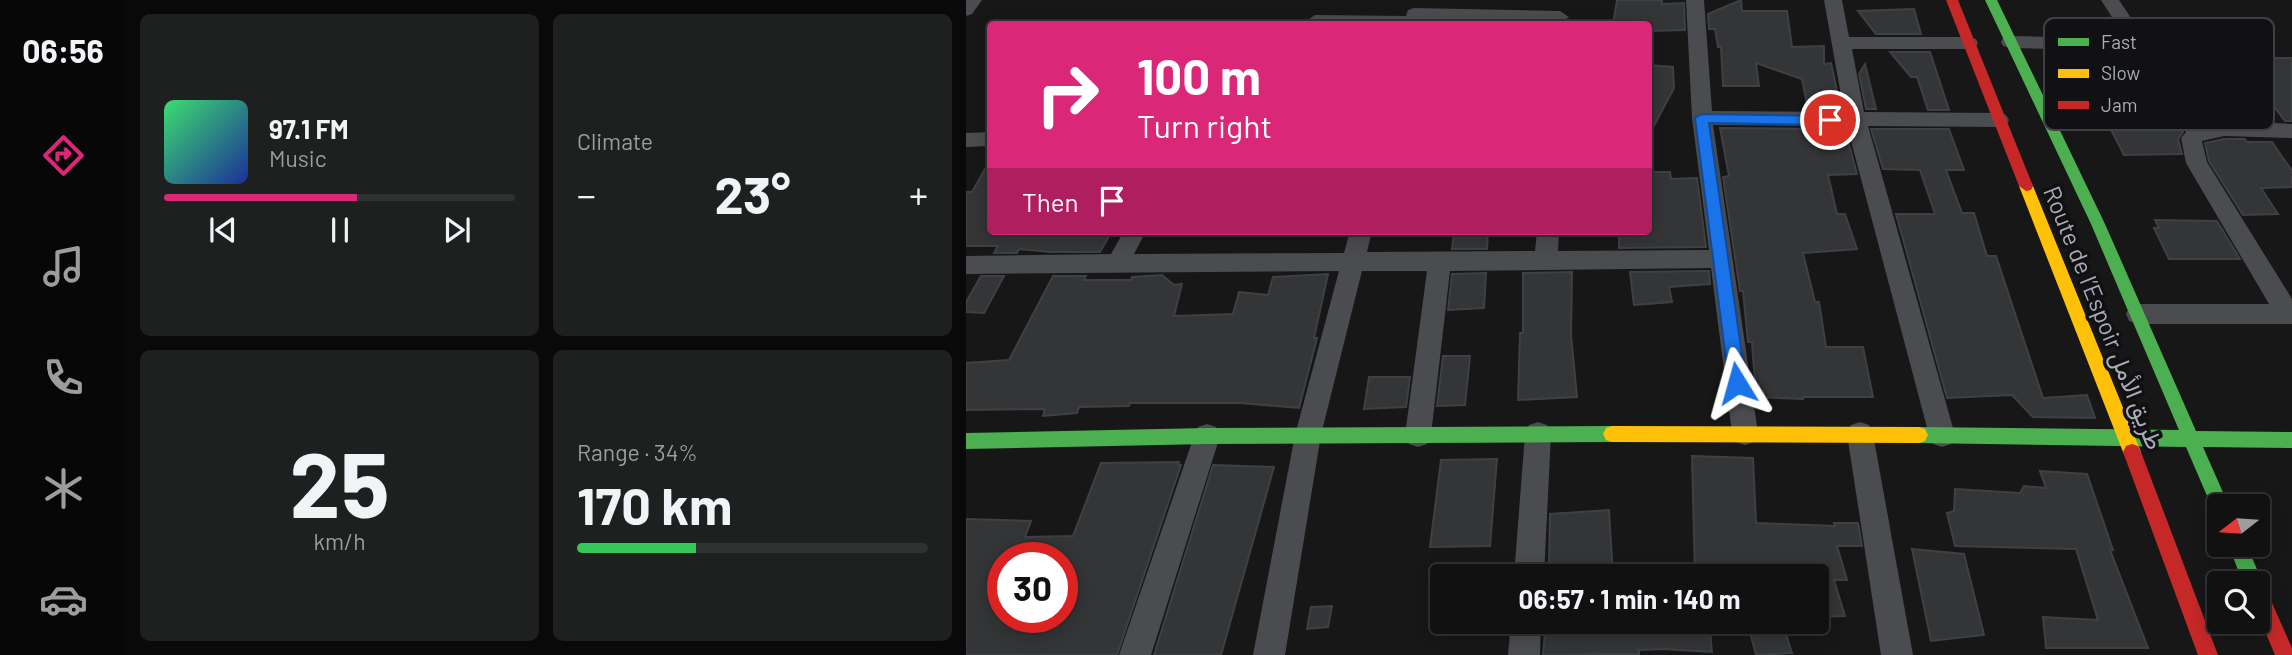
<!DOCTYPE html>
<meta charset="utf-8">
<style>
body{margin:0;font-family:Barlow,Vazirmatn,sans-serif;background:#1e1f1f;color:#f1f3f6;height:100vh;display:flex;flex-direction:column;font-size:26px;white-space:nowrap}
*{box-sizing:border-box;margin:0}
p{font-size:23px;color:#9c9d9f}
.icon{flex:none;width:38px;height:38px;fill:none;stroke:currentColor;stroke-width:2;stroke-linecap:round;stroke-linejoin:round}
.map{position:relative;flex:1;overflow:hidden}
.details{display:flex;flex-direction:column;gap:14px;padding:14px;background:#090909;width:840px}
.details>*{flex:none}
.guide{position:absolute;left:21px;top:21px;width:665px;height:214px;border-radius:7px;box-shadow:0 4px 18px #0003,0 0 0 2px #303131;background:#db2777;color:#fff;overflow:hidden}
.needle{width:46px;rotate:253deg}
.fabs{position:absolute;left:1241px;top:494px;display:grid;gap:14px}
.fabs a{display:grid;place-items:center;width:63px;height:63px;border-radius:7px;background:#111;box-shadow:0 4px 18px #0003,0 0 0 2px #303131;font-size:35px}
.speed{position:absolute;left:21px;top:542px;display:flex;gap:14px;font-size:35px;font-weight:700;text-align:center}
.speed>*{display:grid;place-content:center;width:91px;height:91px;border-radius:50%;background:#111;box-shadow:0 4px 18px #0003,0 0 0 2px #303131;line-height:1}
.speed .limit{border:10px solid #d22;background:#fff;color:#111}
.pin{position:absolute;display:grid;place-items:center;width:60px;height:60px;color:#fff;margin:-30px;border:4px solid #fff;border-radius:50%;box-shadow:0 2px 7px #0007}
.me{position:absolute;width:77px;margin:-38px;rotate:352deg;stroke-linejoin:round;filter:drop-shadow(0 0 5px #0008)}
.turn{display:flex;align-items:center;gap:24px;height:147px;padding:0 35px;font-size:32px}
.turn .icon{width:91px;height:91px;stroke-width:2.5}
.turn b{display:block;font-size:49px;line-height:60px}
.then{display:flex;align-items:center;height:66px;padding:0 35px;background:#0003;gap:14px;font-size:26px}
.big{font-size:52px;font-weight:700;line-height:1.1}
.details .widget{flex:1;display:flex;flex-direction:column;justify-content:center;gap:10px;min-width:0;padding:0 24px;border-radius:10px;background:#1e1f1f}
.details .dial{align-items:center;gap:0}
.dial b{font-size:91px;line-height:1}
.song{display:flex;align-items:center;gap:21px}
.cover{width:84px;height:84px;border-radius:10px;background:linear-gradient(135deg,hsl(140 70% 55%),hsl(230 70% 35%))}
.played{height:7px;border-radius:4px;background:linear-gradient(90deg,#db2777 55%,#303131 55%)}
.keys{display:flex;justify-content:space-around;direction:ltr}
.heat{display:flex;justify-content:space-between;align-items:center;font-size:38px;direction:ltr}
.charge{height:10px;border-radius:5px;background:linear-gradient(90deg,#34c759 34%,#303131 0)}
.details .tiles{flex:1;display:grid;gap:14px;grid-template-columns:repeat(2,1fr)}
.trip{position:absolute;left:464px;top:564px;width:399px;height:70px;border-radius:7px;background:#111;box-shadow:0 4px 18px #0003,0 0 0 2px #303131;font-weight:700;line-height:70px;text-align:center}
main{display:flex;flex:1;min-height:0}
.tab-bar{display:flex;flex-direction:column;width:126px;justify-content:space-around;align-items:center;background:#070707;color:#9c9d9f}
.tab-bar .icon{width:49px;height:49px}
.tab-bar .selected{color:#db2777}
.tab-bar b{font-size:32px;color:#f1f3f6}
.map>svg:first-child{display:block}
.building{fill:#343537;stroke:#3f4043;stroke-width:2;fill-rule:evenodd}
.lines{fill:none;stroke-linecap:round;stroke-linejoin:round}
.street{fill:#4b4c50;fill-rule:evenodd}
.fast{fill:#4caf50;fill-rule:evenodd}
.slow{fill:#ffc107;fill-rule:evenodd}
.jam{fill:#c62828;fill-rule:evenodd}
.route{fill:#1a73e8;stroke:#114b97;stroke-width:2}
.labels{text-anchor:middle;stroke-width:7;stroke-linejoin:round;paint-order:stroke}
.street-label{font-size:24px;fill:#a8adb8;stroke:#111113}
.key{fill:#111113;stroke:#3e4045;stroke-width:2}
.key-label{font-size:19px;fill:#a8adb8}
</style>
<main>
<nav class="tab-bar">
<b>06:56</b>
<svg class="icon selected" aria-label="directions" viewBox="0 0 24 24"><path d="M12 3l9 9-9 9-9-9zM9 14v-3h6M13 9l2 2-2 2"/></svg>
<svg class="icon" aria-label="music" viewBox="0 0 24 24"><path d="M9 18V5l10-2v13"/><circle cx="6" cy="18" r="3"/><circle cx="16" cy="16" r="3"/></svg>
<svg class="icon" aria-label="phone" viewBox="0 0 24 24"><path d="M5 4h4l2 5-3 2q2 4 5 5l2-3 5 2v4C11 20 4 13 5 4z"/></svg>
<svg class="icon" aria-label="climate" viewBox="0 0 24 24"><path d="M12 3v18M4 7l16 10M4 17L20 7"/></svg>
<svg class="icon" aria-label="car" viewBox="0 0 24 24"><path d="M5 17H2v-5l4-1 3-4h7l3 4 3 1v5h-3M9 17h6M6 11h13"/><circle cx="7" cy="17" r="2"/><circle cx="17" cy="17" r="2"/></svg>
</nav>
<section class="details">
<div class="tiles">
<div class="widget">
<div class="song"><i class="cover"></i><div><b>97.1 FM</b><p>Music</p></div></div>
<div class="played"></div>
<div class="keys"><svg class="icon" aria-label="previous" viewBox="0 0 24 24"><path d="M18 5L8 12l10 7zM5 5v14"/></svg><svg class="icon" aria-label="pause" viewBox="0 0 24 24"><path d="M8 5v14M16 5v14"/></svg><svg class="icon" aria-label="next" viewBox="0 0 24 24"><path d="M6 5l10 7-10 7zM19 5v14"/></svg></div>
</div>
<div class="widget"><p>Climate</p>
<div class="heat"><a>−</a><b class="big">23°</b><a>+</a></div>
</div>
<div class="widget dial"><b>25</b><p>km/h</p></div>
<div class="widget"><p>Range · 34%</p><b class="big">170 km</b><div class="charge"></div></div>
</div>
</section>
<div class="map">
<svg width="1326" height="655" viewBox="0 0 1326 655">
<rect width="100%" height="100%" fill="#171717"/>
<g class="building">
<path d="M651,0H696V4L718,3L719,30L682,31V24H647Z"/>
<path d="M775,0L776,11H821L826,47L858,46V64L865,63L875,109H842L836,79L790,63L793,86H757L755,47H752L749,29H743L742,14Z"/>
<path d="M948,9L955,34H910L892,11Z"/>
<path d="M1219,24L1252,58H1326V121H1319L1286,78L1237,76L1265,119L1237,122L1210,75L1203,71L1197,56L1175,29Z"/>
<path d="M924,52H964L983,110H962L951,77H945Z"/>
<path d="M899,64L910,109H900L893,74Z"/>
<path d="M682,65L707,67L708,88L682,137Z"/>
<path d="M1123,87L1153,88L1163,109H1202L1217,132L1212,139L1216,154L1158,155Z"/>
<path d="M754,128L879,129L891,174L862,175L871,214H879L891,249L837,253L849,302H853L860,347H897L907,397H837V399L790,397L786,342H782L777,291H774L757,177L763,176Z"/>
<path d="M905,129H983L998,170H980L996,213H1008L1021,256H1030L1077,398L1121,395L1129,418L1067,417L1046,395L981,398L930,214H969L954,170L917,169Z"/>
<path d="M1258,139H1279L1281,142H1306L1326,171V187L1295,188L1312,214L1277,215L1243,161L1239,143Z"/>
<path d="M24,160V231H146L134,252H85L53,249L51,253H28L32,246H0V192H6Z"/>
<path d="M682,172H704L705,179L731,178L740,247L653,248V231H682Z"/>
<path d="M1189,220L1251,221L1274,259H1203L1188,228H1193Z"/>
<path d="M488,231H522L521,249H486Z"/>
<path d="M743,271L744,284L703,287L706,302L668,305L664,272Z"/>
<path d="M606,272L605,335L611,397L552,400L554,333H557V273Z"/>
<path d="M520,273L518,308L482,310L486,274Z"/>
<path d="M362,274L348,338H351L333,408L274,403H164L163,406L113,407L111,413L77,416L79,409L0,410V363L43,360L87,276H120L118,280H165L166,277L196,275L208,285L216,284L208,316L267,314L273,292L302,295L307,277Z"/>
<path d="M15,276H38L18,313L0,312V302Z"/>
<path d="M477,356H504L499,405L471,406Z"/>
<path d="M403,377H444L440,407L398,409Z"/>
<path d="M726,456L787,458L790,523L869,526L868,523H892L896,546H871L881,580H868L879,616L850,617V576H729Z"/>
<path d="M531,459L524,546L464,547L475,460Z"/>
<path d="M213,462L212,465H215L151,655H0V519L65,521L59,537L107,536L135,463ZM37,558H96V618H37Z"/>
<path d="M247,465L308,467L255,655H188Z"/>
<path d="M1074,471L1121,474L1147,550H1144L1182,648H1080L1077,617L1132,620L1110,549L989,546L981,513L988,511L989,489L1054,493L1058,486L1080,488Z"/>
<path d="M643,510L647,576H608L600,563L583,564L584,514Z"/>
<path d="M946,549L998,554L1018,635L965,641Z"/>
<path d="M366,606L362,627L341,629L345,607Z"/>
<path d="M580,621H743L746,652L696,649L673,650V654L577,655Z"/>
<path d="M781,621H816L826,653L790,655Z"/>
</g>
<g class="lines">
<g class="street">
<path d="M0,0H16L6,14L0,16Z"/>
<path d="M720,0H738L746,111L878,112L858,0H876L883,37H1003L1010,39L1012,43L1010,47L1003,49H886L898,112L1033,113L1040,115L1043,120L1040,125L1033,127L902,126L989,435L985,444L976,447L967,444L963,435L881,126L747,125L792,433L788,442L779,445L770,442L766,433L745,268L484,271L465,435L461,444L452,447L443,444L439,435L461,271H396L355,435L319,655H287L329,435L373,271L0,274V256L145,254L158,231H180L168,254L378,253L384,231H406L401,252L569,251L571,231H593L592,251L743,250L726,118Z"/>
<path d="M1135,0H1153L1236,125L1272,121L1326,124V138L1258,136L1236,141L1241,162L1326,299V324H1172L1163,321L1160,314L1163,307L1172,304H1303L1220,163L1215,138L1220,132L1168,51L1044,48L1037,46L1035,42L1037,38L1044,36L1160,39Z"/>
<path d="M448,8L594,11L603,17L594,23L454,20L453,24H342L340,21L349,15L440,16L442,10Z"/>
<path d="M24,132V146L0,147V133Z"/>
<path d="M572,422L581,425L585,434L578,576H548L559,434L563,425Z"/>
<path d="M894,422L903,425L907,434L947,655H915L881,434L885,425Z"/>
<path d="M241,424L250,427L254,436L185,655H153L228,436L232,427Z"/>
<path d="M545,621H575L574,655H542Z"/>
</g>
<g class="fast">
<path d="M1019,0H1031L1139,224L1230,431L1326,432V448L1237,447L1263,506H1253V515L1248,512L1220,447L953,443L947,441L944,435L947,429L953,427L1213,430L1125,224Z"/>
<path d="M646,426L652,428L655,434L652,440L646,442L241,444L0,449V433L241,428Z"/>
<path d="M1262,544H1280L1297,583L1294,590L1292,591V583H1277Z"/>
</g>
<g class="slow">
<path d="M1060,181L1067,186L1175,452L1172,458L1166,460L1160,458L1157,452L1053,186Z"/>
<path d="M646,426L953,427L959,429L962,435L959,441L953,443L646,442L640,440L637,434L640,428Z"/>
</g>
<g class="jam">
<path d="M980,0H992L1067,186L1065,190L1060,191L1053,186Z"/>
<path d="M1166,444L1172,446L1175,452L1252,655H1232L1157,452L1160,446Z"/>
<path d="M1292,584L1299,587L1326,648V655H1309L1292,615Z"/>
</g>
</g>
<path class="route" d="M736,114L864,116L871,120L864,125L743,123L780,383L777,388L771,391L766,388L763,383L729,118Z"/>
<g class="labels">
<g class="street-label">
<text transform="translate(1137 318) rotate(68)" y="8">Route de l’Espoir طريق الأمل</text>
</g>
</g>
<rect x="1078" y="18" width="230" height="112" rx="10" class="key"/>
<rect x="1092" y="38" width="31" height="8" fill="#4caf50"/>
<rect x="1092" y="69" width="31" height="9" fill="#ffc107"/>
<rect x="1092" y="101" width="31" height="8" fill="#c62828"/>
<g class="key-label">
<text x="1135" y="49">Fast</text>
<text x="1135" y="80">Slow</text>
<text x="1135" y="112">Jam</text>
</g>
</svg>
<div class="fabs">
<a><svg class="needle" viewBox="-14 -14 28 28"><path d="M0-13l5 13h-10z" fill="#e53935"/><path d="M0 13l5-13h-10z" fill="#9c9d9f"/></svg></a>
<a><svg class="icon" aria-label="search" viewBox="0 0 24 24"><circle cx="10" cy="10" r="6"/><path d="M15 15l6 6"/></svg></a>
</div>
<div class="speed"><div class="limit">30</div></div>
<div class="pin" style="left:864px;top:120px;background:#d93025"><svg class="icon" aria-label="arrive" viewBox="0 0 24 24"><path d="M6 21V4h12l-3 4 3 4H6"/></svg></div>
<svg class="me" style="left:771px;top:383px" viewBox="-20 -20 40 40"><path d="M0-17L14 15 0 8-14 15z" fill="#1a73e8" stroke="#fff" stroke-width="4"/></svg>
<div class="trip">06:57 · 1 min · 140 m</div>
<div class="guide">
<div class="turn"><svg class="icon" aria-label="right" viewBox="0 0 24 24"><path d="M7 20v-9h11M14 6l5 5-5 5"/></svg><div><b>100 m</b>Turn right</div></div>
<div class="then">Then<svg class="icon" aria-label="arrive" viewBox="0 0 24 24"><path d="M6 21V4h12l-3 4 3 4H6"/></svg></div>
</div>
</div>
</main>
